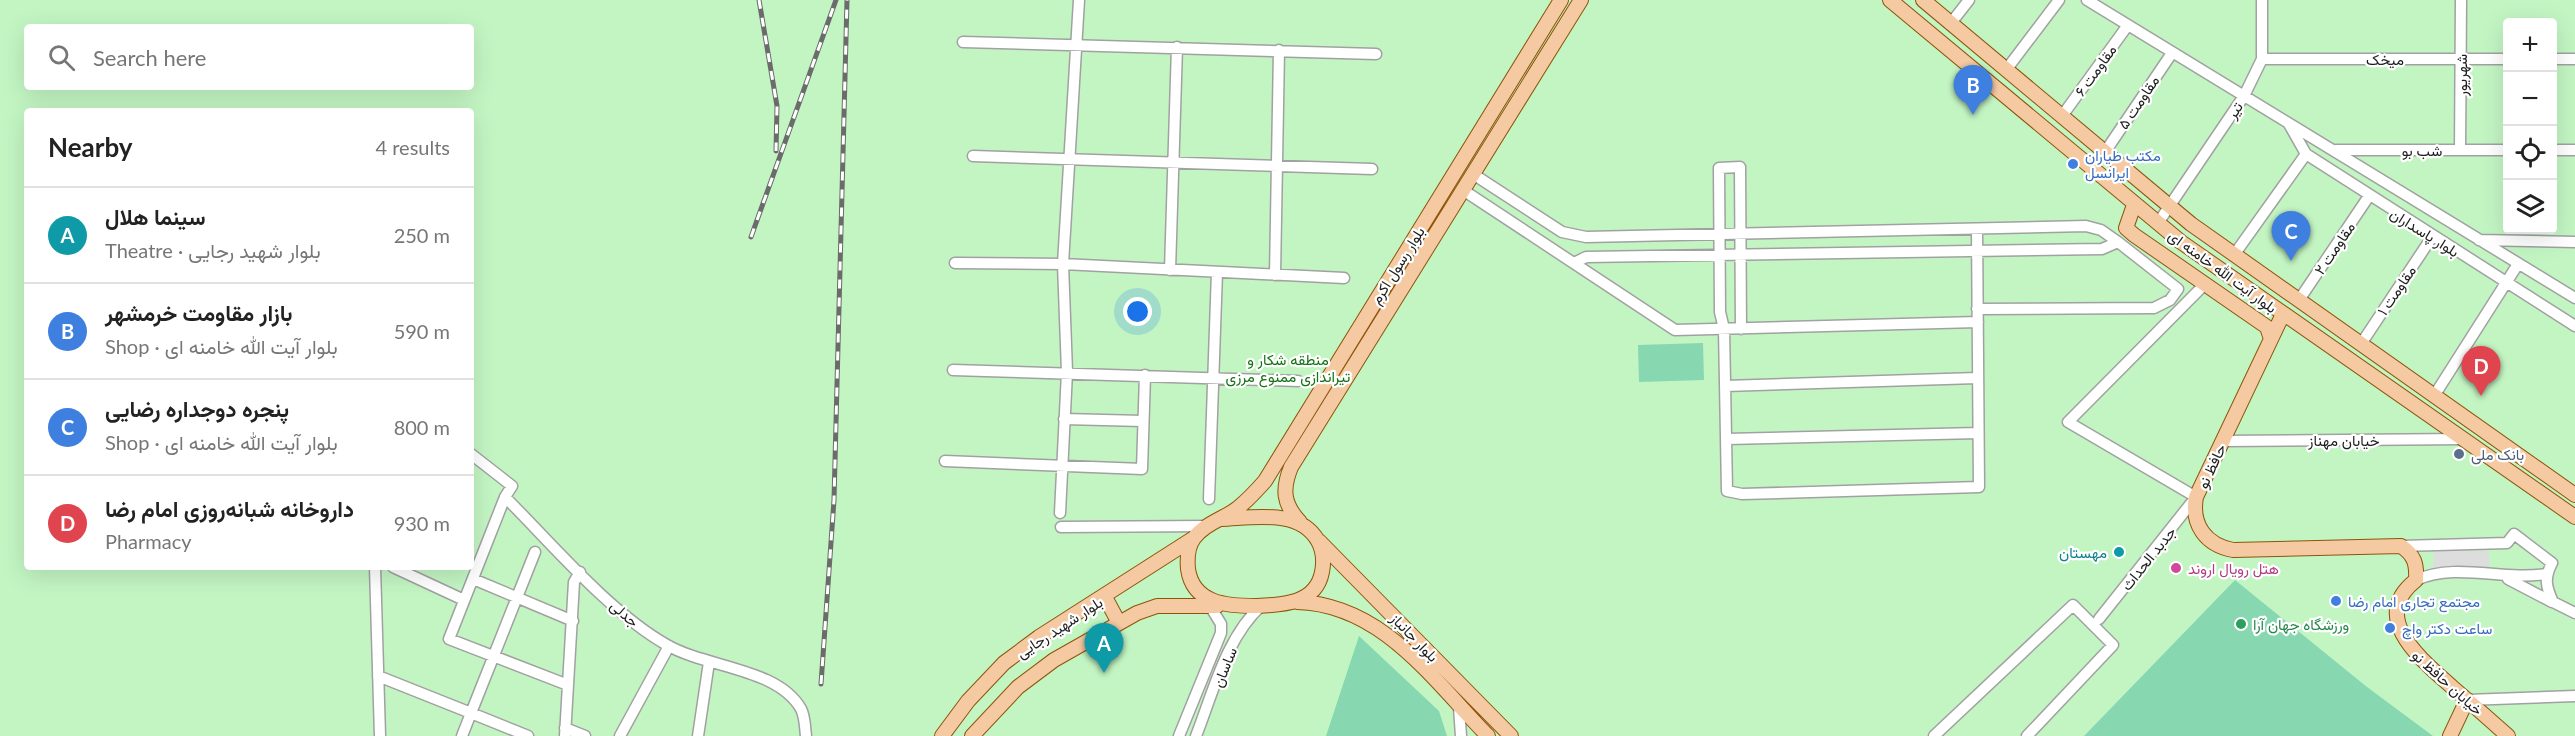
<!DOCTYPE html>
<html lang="en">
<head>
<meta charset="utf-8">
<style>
  body { margin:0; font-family:Lato,Vazirmatn,sans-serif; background:#f6f6f6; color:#222 }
  .controls { position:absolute; right:18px; top:18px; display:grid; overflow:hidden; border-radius:6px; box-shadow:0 6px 24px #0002 }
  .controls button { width:54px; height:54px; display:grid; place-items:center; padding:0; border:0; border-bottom:2px solid #e0e0e0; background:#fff; color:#222; font:30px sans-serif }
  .you { position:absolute; left:1138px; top:312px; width:21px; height:21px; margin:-15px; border:4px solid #fff; border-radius:50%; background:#1a73e8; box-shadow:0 0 0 9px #1a73e833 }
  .badge { display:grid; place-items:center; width:39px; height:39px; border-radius:50%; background:#7c3aed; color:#fff; font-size:20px; font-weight:700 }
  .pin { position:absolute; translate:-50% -50px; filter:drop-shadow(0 2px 3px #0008) }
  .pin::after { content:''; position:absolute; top:32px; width:21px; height:18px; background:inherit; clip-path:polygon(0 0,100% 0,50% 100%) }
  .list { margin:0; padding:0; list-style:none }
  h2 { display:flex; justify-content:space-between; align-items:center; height:78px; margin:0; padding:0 24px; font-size:26px }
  h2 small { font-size:20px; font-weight:400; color:#767676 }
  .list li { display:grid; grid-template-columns:39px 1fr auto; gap:18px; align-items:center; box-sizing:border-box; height:96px; padding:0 24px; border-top:2px solid #e0e0e0 }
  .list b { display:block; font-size:22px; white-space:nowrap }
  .list p { margin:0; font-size:20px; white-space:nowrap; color:#767676 }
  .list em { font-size:20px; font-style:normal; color:#767676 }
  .icon { flex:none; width:33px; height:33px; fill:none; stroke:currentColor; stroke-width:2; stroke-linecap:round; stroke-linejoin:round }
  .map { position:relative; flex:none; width:2575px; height:736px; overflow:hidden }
  .search { position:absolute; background:#fff; box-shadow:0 6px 24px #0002; left:24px; top:24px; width:450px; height:66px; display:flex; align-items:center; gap:15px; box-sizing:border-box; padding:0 21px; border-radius:6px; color:#767676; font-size:22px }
  .panel { position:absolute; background:#fff; box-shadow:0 6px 24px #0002; left:24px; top:108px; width:450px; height:462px; border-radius:6px }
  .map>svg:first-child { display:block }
  .park { fill:#c3f5c3; fill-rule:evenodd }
  .pitch { fill:#87d7b1 }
  .parking { fill:#ddd }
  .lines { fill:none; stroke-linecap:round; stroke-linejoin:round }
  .minor-casing { stroke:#a1a1a1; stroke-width:13 }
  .major-casing { stroke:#8c550a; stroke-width:16 }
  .minor { stroke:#fff; stroke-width:10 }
  .major { stroke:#f5c9a1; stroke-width:14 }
  .rail-casing { stroke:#6b6b6b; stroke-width:5 }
  .rail { stroke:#fff; stroke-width:3; stroke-dasharray:9; stroke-linecap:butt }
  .shop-dot { fill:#3f7fe0; stroke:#fff; stroke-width:2 }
  .service-dot { fill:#5c6f8a; stroke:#fff; stroke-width:2 }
  .culture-dot { fill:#0f9aa8; stroke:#fff; stroke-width:2 }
  .hotel-dot { fill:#d1479c; stroke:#fff; stroke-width:2 }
  .leisure-dot { fill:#2e9e5b; stroke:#fff; stroke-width:2 }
  .labels { text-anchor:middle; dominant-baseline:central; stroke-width:4.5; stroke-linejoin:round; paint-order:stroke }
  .street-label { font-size:15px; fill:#1d1d1d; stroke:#fff }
  .shop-label { font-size:15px; fill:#366cbe; stroke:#fff; text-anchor:start }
  .park-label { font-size:15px; fill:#147313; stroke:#fff }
  .service-label { font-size:15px; fill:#4e5e75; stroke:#fff; text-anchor:start }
  .culture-label { font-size:15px; fill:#0d838f; stroke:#fff; text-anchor:end }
  .hotel-label { font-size:15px; fill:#b23c85; stroke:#fff; text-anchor:start }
  .leisure-label { font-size:15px; fill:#27864d; stroke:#fff; text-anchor:start }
</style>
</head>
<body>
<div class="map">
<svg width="2575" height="736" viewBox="0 0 2575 736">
  <rect width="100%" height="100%" fill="#ede9e3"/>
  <path class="park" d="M0,0H2575V736H0ZM2508,22H2552V230H2508ZM27,27H471V87H27ZM27,111H471V567H27Z"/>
  <path class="pitch" d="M1703,343L1704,380L1639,382L1638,345Z
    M2235,580L2367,687L2433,736H2084Z
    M1359,636L1439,711L1447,736H1326Z"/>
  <path class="parking" d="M2434,551H2489V568H2433Z"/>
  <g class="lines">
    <defs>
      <path id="minor" d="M2087,0L2575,298
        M1951,23L1969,0
        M963,42L1376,54
        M2262,59H2508
        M2552,59H2575
        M2006,70L2059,0
        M2062,116L2128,25
        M2289,124L2306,154L2575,326
        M2336,150H2508
        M2460,150L2461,0
        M2552,150H2575
        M2105,152L2172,53
        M973,156L1372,169
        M1473,174L1562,232L1586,237L2086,226L2101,230L2118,242L2102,249L1586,257L1574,263
        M1463,190L1675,330L1978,322
        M2158,223L2244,96L2262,59V0
        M2479,240L2575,242
        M2234,255L2306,154
        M955,263L1063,264L1344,278
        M1170,270L1177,47
        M1275,275L1279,50
        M2299,300L2369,196
        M1977,309L2154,308L2170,300L2178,289L2118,242
        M1741,329L1740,167L1719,168L1720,312L1724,329L1727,491L1742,494L1979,487L1977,229
        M2361,344L2432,237
        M953,370L1298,381
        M1725,386L1977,378
        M2434,396L2518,264
        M1064,419L1143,421
        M1727,439L1978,433
        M2223,441L2464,439
        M471,454L512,486L505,497C553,545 609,612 667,645C707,668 778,668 801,709C805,716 805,728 806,736
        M945,461L1142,469L1145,375
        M505,497L449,639L568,685
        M1209,499L1217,272
        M1060,513L1067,372L1063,264L1079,0
        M1061,527L1208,526
        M2401,546L2507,543L2514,534L2552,563C2544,578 2546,587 2553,602L2575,613
        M375,567L380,736
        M393,567L464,600
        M473,579L573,621
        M2508,579L2552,602
        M2416,580C2457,562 2503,581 2546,574
        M2099,619L2196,497L2068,422L2205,284
        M378,676L471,713L535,552
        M2467,700L2575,696
        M1459,707L1461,736
        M565,728L585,736
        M462,736L471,713L528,736
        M565,736L574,582L580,572
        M620,736L669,646
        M698,736L709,662
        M1179,736L1221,633V624L1210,606
        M1196,736C1213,693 1226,637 1262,605
        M1934,736L2073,605L2113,645L2027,736"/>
      <path id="major" d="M1890,0L2181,242L2575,517
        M1923,0L2191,224L2575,495
        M2134,205L2126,228L2134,235L2267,327L2271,339
        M2283,314L2196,497C2191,525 2206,545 2233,550L2401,546C2414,555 2417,563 2416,580C2368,618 2422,660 2452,687C2471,703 2490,720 2508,736
        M1221,519C1252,518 1300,508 1318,541C1323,550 1324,562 1322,572C1316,604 1282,605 1256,606C1227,606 1193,604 1188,569C1187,558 1188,546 1194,538C1205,523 1226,518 1239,507C1249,499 1257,490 1265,481L1561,0
        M1300,522C1283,504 1282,489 1291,467L1581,0
        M1319,541L1511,736
        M1105,597L1119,623
        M1297,602C1382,604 1433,680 1488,736
        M942,736L968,701L1004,663L1039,637L1194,538
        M972,736L1018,687L1054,660L1137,613L1157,606H1217
        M2450,736L2467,700"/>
    </defs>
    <use href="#minor" class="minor-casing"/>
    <use href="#major" class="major-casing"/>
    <use href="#minor" class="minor"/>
    <use href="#major" class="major"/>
    <defs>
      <path id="rail" d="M759,0L777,106L776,151
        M751,237L836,0
        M821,684L834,500L847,0"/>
    </defs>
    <use href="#rail" class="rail-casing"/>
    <use href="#rail" class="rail"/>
  </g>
  <g class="shop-dot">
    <circle cx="2073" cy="164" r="6"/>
    <circle cx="2336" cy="601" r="6"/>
    <circle cx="2390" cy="628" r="6"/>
  </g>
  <circle class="service-dot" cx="2459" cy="454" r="6"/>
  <circle class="culture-dot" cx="2119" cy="552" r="6"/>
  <circle class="hotel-dot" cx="2176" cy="568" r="6"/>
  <circle class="leisure-dot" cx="2241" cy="624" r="6"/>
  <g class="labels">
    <g class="street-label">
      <text x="2385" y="59">میخک</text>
      <text transform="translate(2095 70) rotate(-54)">مقاومت ۶</text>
      <text transform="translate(2461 75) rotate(-90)">شهریور</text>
      <text transform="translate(2138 102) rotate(-56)">مقاومت ۵</text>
      <text transform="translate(2234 110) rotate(-57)">تیر</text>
      <text x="2422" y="150">شب بو</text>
      <text transform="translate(2425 232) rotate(32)">بلوار پاسداران</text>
      <text transform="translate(2334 248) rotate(-56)">مقاومت ۲</text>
      <text transform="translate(1397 265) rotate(-58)">بلوار رسول اکرم</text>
      <text transform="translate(2223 271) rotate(36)">بلوار آیت الله خامنه ای</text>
      <text transform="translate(2396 290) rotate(-56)">مقاومت ۱</text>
      <text x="2344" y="440">خیابان مهناز</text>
      <text transform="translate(2211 466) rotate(-65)">حافظ نو</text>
      <text transform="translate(2148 558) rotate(-51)">جدبد الحداث</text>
      <text transform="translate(625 613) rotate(41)">جدلی</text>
      <text transform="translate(1059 627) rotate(-33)">بلوار شهید رجایی</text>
      <text transform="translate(1415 637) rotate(46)">بلوار جانباز</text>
      <text transform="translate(1224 667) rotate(-68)">ساسان</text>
      <text transform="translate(2448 682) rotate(42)">خیابان حافظ نو</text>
    </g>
    <g class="shop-label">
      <text x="2085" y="155">مكتب طياران<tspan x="2085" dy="17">ايرانسل</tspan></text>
      <text x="2348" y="601">مجتمع تجاری امام رضا</text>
      <text x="2402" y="628">ساعت دکتر واچ</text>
    </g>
    <g class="park-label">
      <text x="1288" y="359">منطقه شکار و<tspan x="1288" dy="17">تیراندازی ممنوع مرزی</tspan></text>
    </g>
    <g class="service-label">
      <text x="2471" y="454">بانک ملی</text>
    </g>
    <g class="culture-label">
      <text x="2107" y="552">مهستان</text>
    </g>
    <g class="hotel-label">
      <text x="2188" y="568">هتل رویال اروند</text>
    </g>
    <g class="leisure-label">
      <text x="2253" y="624">ورزشگاه جهان آرا</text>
    </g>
  </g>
</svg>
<div class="controls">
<button>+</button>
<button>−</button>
<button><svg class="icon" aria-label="locate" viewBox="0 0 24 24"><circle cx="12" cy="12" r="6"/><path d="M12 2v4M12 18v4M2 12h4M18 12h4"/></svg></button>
<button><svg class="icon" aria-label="layers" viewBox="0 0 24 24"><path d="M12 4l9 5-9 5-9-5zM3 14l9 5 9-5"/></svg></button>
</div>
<div class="you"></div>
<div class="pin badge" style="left:1104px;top:673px;background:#0f9aa8">A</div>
<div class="pin badge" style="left:1973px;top:115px;background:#3f7fe0">B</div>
<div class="pin badge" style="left:2291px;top:261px;background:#3f7fe0">C</div>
<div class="pin badge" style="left:2481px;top:396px;background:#e0444e">D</div>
<div class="search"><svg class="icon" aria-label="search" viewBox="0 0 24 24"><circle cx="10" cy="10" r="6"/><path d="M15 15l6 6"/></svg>Search here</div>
<section class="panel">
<h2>Nearby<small>4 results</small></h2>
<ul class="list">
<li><span class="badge" style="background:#0f9aa8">A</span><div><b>سینما هلال</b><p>Theatre · بلوار شهید رجایی</p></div><em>250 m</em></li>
<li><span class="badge" style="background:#3f7fe0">B</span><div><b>بازار مقاومت خرمشهر</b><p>Shop · بلوار آیت الله خامنه ای</p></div><em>590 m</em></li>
<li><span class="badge" style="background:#3f7fe0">C</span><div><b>پنجره دوجداره رضایی</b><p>Shop · بلوار آیت الله خامنه ای</p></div><em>800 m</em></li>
<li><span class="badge" style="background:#e0444e">D</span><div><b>داروخانه شبانه‌روزی امام رضا</b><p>Pharmacy</p></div><em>930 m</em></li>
</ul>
</section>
</div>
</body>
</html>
